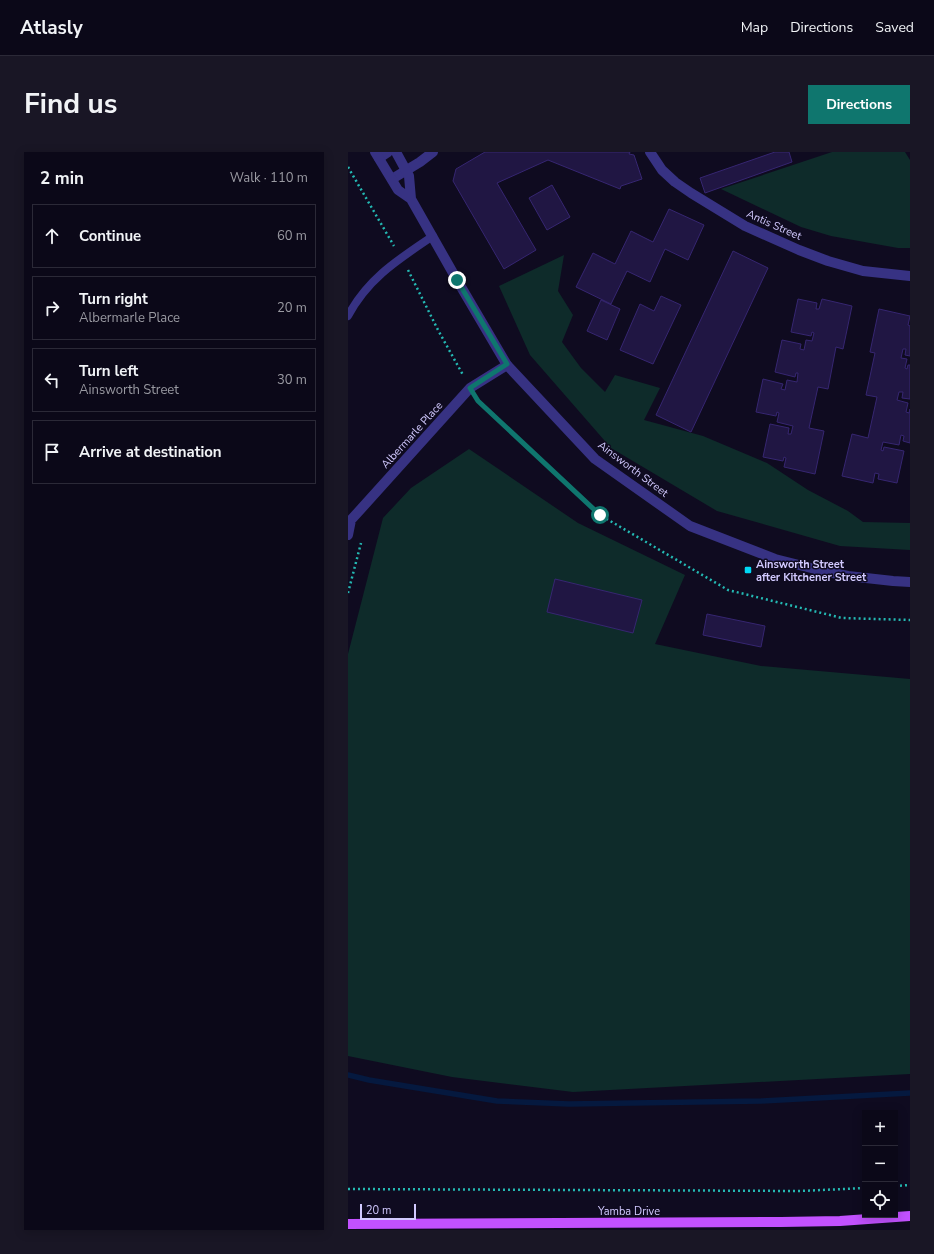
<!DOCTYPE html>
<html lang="en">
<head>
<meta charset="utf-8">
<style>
  body { margin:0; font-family:"Nunito Sans",sans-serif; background:#191625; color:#f1f3f6 }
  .controls { position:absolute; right:12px; bottom:12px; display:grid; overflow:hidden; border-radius:0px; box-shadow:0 2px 10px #0003 }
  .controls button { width:36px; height:36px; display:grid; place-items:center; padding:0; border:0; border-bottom:1px solid #2b2937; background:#0b0818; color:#f1f3f6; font:20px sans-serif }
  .scale { position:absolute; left:12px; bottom:10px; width:56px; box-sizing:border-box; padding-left:4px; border:2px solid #d2caff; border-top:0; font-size:11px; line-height:14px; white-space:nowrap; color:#d2caff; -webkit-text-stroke:3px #0f0b20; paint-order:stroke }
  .stop { position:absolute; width:12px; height:12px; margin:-9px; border:3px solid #0f766e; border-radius:50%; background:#fff }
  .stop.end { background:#0f766e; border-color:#fff; box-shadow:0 1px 4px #0008 }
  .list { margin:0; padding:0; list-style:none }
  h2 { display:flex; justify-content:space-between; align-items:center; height:52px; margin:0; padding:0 16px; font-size:17px }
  h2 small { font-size:13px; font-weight:400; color:#9a9aa2 }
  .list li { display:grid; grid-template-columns:26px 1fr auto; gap:12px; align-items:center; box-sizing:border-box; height:64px; margin:0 8px 8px; padding:0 8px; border:1px solid #2b2937; border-radius:0px }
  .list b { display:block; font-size:15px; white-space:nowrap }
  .list p { margin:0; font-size:13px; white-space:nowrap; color:#9a9aa2 }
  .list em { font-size:13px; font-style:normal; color:#9a9aa2 }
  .icon { flex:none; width:22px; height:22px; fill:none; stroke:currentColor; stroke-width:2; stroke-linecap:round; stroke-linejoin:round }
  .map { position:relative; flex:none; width:562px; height:1078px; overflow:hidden; border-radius:0px }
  header { display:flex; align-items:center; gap:24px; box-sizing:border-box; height:56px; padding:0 20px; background:#0b0818; border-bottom:1px solid #2b2937 }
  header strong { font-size:19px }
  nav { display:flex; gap:22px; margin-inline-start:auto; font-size:14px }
  .intro { display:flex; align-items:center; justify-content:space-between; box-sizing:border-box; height:96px; padding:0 24px }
  h1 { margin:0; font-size:28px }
  .button { padding:10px 18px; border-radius:0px; background:#0f766e; color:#fff; font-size:14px; font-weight:700 }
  main { display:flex; gap:24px; padding:0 24px }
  aside { flex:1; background:#0b0818; border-radius:0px; box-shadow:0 2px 10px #0003 }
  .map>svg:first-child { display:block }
  .green { fill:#0e2b2a }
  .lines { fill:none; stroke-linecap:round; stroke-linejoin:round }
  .stream { stroke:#05193f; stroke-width:5.5 }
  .building { fill:#201643; stroke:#362671 }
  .path { stroke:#24b9b3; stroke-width:2.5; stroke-dasharray:2 3; stroke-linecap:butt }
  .service { stroke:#373283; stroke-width:8 }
  .minor { stroke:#373283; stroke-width:10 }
  .tertiary { stroke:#373283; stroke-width:10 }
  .primary { stroke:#c251ff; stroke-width:10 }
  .route { stroke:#0f766e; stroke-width:5 }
  .poi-dot { fill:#00d8f5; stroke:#0f0b20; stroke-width:1.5 }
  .labels { text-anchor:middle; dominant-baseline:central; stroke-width:3; stroke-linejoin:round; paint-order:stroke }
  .street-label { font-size:11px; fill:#d2caff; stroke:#0f0b20 }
  .poi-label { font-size:11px; font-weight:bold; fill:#d2caff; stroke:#0f0b20; text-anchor:start }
</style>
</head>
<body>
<header>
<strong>Atlasly</strong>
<nav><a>Map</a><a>Directions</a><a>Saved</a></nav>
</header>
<div class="intro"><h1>Find us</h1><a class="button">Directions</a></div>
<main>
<aside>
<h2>2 min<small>Walk · 110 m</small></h2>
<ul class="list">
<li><svg class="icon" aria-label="ahead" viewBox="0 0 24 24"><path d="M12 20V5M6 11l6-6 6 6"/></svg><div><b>Continue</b></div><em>60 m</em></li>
<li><svg class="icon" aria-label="right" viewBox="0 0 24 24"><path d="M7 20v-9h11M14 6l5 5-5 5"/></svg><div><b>Turn right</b><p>Albermarle Place</p></div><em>20 m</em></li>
<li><svg class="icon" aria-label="left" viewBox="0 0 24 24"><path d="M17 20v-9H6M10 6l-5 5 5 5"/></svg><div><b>Turn left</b><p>Ainsworth Street</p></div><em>30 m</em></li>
<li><svg class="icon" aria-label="arrive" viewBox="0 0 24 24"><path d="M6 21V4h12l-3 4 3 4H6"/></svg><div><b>Arrive at destination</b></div></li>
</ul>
</aside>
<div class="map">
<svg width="562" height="1078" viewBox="0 0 562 1078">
  <rect width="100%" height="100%" fill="#0f0b20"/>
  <path class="green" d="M484,0H557L562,8V96H550L483,84L453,75L373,37Z
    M216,103L210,139L225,163L214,190L233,216L257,240L267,223L312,236L296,268L355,284L419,311L460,338L500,359L515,370L562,371V398L492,394L369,359L263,296L182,203L151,134Z
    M121,297L230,371L337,423L307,492L413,514L562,527V922L225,940L104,925L0,904V502L35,366L63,336Z"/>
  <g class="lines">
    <path class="stream" d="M0,923L21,928L149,949L221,952L413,949L562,941"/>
  </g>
  <path class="building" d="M137,0H282L281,2L286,3L294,27L273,34L272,37L200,8L149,31L188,98L156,117L105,29L108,17Z
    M427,0H441L444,10L357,41L352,26Z
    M204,33L222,65L199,78L181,46Z
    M321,57L356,73L340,108L317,97L302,130L279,119L263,152L228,135L245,101L267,112L283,79L305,90Z
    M385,99L420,116L343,280L308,263Z
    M313,144L333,153L305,212L272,198L292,152L306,159Z
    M450,147L469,151L468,157H471L474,147L504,154L495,197L488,195L480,237L470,235L461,276L476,279L467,322L436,315L438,306L436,305L435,309L415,305L422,272L441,276L440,282H443L445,274L429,270L431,261L429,260L428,264L408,260L415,227L435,232L433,237L437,238L439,228L449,230L450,221H448L447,225L427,220L434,188L453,192L452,197L456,198L458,188L464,189L466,181L464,180L463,184L443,180Z
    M253,148L272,157L259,188L239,179Z
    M531,157L562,164L560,173L562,174V204L557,203L558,197H555L553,206L559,207L557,216L559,217L560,213H562V247L554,246L555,240H551L549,248L560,251L558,260L561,261L562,257V291L555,289L556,284L553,283L551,293L535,290L533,298L535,299L536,295L556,299L549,331L530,327L531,322L527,321L525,331L494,324L504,282L520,286L529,245L518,243L527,201L522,200Z
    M207,427L294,448L285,481L199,460Z
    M359,462L417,474L413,495L355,483Z"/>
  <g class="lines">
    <path class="path" d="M0,15L46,94
      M60,118L90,178L115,223
      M130,248L252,363L380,438L494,466L562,468
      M0,441L13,391
      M547,1034L562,1033
      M0,1037L452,1039L517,1036"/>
    <path class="service" d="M0,164C20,126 51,107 85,84"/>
    <path class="minor" d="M302,0L314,18L327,30L343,41L397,74L451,98L480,109L515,119L562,124
      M31,6L40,0
      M44,27L72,10L85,0
      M0,383L3,368L122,236L159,213"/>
    <path class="tertiary" d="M27,0L50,38L63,47
      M48,0L61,24L63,47L109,128L159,213L247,307L342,374L427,407L475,419L500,424L545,429L562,430"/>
    <path class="primary" d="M0,1072L433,1070L492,1069L562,1064"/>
  </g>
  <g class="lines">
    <path class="route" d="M109,128L159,212L122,236L130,249L252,363"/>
  </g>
  <rect class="poi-dot" x="396" y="414" width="8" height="8" rx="2"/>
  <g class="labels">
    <g class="street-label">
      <text transform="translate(426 73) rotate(24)">Antis Street</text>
      <text transform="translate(64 283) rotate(-48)">Albermarle Place</text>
      <text transform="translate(285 317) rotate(37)">Ainsworth Street</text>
      <text x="281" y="1059">Yamba Drive</text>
    </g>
    <g class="poi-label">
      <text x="408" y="412">Ainsworth Street<tspan x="408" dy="13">after Kitchener Street</tspan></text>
    </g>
  </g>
</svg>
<div class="controls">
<button>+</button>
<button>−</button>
<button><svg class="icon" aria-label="locate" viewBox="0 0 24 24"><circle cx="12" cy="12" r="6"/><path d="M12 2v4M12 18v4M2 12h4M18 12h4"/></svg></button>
</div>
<div class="scale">20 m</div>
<div class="stop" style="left:252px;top:363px"></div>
<div class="stop end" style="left:109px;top:128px"></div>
</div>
</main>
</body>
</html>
